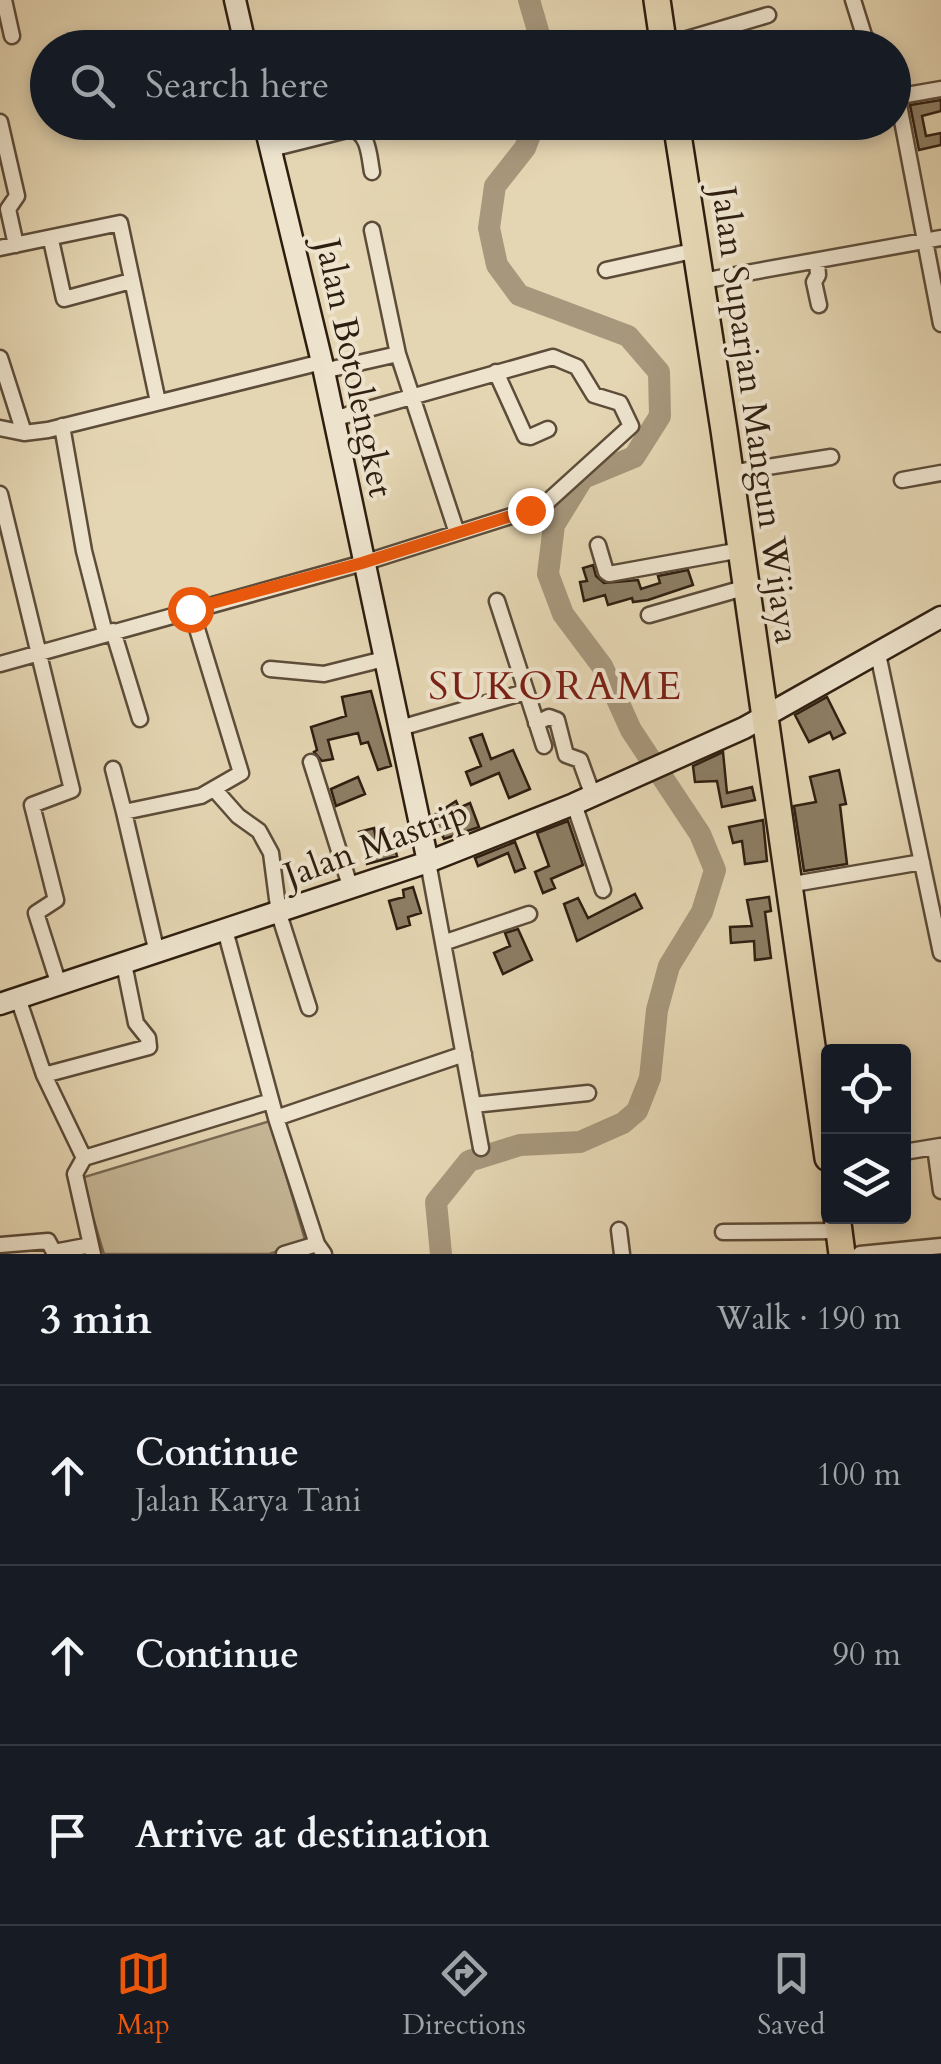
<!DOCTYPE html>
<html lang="en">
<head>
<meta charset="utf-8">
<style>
  body { margin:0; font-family:Cardo,serif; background:#242831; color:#f1f3f6 }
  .controls { position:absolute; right:30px; bottom:30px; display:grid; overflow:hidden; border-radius:10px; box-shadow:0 5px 15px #0003 }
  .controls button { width:90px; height:90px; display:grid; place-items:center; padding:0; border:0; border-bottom:2px solid #363941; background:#171b24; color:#f1f3f6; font:50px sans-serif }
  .stop { position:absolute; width:30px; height:30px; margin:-22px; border:8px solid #ea580c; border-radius:50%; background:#fff }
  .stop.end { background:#ea580c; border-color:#fff; box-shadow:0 2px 10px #0008 }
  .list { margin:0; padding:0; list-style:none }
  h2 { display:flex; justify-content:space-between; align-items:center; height:130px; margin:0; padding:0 40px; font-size:42px }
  h2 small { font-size:32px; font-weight:400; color:#9ea1a6 }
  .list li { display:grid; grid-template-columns:65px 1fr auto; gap:30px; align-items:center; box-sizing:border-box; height:180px; padding:0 40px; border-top:2px solid #363941 }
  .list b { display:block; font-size:38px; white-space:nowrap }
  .list p { margin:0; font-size:32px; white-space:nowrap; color:#9ea1a6 }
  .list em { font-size:32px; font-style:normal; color:#9ea1a6 }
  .icon { flex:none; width:55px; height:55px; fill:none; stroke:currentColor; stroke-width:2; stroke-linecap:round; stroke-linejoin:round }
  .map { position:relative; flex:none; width:941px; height:1254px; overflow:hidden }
  .search { position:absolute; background:#171b24; box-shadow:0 5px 15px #0003; left:30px; right:30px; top:30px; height:110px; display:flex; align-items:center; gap:25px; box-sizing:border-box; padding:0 35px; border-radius:55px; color:#9ea1a6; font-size:38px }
  .sheet { height:670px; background:#171b24 }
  nav { display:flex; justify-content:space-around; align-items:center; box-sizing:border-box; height:140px; border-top:2px solid #363941; background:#171b24; font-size:28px; color:#9ea1a6 }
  nav a { display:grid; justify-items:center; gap:5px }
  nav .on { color:#ea580c }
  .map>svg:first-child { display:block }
  .green { fill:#c6b797; stroke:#7a6a54; stroke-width:2.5 }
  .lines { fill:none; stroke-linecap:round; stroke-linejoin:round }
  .river { stroke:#a7977c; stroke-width:22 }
  .building { fill:#8d7e65; stroke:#2e1e10; stroke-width:2.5 }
  .street-casing { stroke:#5c4c39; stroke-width:19 }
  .secondary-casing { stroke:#2e1e10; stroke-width:25 }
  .highway-casing { stroke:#2e1e10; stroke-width:30 }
  .street { stroke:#eee4ce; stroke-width:14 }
  .secondary { stroke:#eee4ce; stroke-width:20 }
  .highway { stroke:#e5d6b3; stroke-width:25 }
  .route { stroke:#ea580c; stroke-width:12 }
  .labels { text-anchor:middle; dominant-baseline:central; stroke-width:8; stroke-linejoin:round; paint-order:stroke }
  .street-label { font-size:35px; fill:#2e1e10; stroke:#eee4ce }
  .quarter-label { font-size:40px; letter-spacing:2.5px; fill:#7a1f14; stroke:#eee4ce }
</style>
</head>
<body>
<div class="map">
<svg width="941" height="1254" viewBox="0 0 941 1254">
  <rect width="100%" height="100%" fill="#e5d6b3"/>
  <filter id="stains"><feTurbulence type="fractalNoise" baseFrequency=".002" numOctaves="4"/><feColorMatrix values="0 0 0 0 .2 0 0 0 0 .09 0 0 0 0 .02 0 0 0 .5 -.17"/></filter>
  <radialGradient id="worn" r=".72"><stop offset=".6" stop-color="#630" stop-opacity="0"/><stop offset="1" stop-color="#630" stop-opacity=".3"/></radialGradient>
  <path class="green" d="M270,1121L306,1243L269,1254H104L81,1178Z"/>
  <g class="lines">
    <path class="river" d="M529,0L543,48
      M441,1254L436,1202L469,1161L520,1145L580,1142L623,1123L637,1111L650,1078L657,1010L669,966L702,912L715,870L700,834L631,730L602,666L563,614L548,574L554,525L583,478L634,457L660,416L659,372L628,336L519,295L497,265L489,228L495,186L525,148L535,122"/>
  </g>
  <path class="building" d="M941,100V111L922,116L926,136L941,133V145L919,150L910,105Z
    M593,565L596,576L604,583L638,580L641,589L660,583L658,576L688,570L693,585L648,600L633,602L632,598L608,605L605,595L584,601L580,582L587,581L583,568Z
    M371,691L391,766L378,770L368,742L361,744L358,733L328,740L333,759L322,761L314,752L317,750L311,727L346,716L342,697Z
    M827,697L845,733L833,739L830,732L809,742L795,715Z
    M482,734L491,759L513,750L530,789L509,798L499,773L471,785L466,772L481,766L470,738Z
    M723,752L727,793L752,787L755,800L722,807L717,781L695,782L693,766Z
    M839,770L846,804L840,805L847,864L804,871L794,806L816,802L810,777Z
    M358,777L365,794L336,806L331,789Z
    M456,801L459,808L470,803L479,827L444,839L433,816Z
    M763,820L767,861L745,864L742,841L733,843L729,827Z
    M568,821L583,865L551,879L555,888L543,893L535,872L549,866L537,833Z
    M374,828L376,839L391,834L397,856L367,864L359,832Z
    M515,842L525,868L515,872L508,853L478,866L475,858Z
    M413,887L421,913L408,917L410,925L397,929L389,901L404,897L403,890Z
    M635,894L642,908L577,941L564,904L578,898L588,918Z
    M769,897L771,911L765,912L771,958L755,960L754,941L731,943L730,927L752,926L747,900Z
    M518,929L532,960L503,974L494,953L510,946L505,933Z"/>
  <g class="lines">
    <defs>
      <path id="street" d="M4,0L12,36
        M853,0L868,48
        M663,46L768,15
        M894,95L899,105L941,324
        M895,97L941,89
        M0,122L17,196L8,209L16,245
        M271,149L351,129C369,133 369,156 372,172
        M372,230L398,354L457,533
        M51,240L64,299L131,281
        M0,248L120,223L158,402
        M817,261L818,275L814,282L819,305
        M606,270L697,250
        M702,281L941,238
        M0,358L24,433
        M323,371L398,354
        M496,372L525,436L530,437L548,429
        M62,426L84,551L105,633
        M0,428L24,433L48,430L322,362
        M730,473L831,457
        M902,480L941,473
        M0,494L72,790L32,805L56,900L36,913L59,985
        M598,545L606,572L609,574L741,550
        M497,601L544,746
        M649,615L747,587
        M113,631L140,719
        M878,654L941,953
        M0,664L363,563L530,510L545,504L631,426L620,403L594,395L577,367L553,357L333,419
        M270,669L324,674L384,659
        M536,723L549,717L557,720L566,755L580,760L593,796
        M400,728L525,692
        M311,762L351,889
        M113,769L124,812
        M215,790L238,816L259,831L271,853L279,914L309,1008
        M574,804L603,890
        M428,862L481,1148
        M788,885L922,862
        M225,930L276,1118L464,1054
        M443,943L529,914
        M157,953L124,812L201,796L241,773L191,609
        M18,998L44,1075L84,1158L271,1101
        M44,1075L149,1047L148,1038L136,1023L124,964
        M473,1105L588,1093
        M276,1118L317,1244L324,1254
        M935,1147L941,1191
        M904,1152L940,1146
        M84,1158L75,1174L93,1254
        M619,1230L622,1254
        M723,1232L839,1231
        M0,1245L48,1241L54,1252L91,1245
        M284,1254L317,1244
        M860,1254L941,1246"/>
      <path id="secondary" d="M235,0L246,48
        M264,122L322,362L428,862
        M0,1004L428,862L574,804L744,728L941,617"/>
      <path id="highway" d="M657,0L664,48
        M676,122L724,430L828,1158
        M837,1216L842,1254"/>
    </defs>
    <use href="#street" class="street-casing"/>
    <use href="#secondary" class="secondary-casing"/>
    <use href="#highway" class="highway-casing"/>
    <use href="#street" class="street"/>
    <use href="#secondary" class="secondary"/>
    <use href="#highway" class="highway"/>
  </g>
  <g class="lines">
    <path class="route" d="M190,609L362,563L530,510"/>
  </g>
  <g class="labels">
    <g class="street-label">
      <text transform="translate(354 368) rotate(78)">Jalan Botolengket</text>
      <text transform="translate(755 415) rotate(82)">Jalan Suparjan Mangun Wijaya</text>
      <text transform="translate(376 844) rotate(-20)">Jalan Mastrip</text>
    </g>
    <g class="quarter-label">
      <text x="556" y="686">SUKORAME</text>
    </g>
  </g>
  <rect width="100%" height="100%" filter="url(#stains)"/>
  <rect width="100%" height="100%" fill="url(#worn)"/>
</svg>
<div class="controls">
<button><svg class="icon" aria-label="locate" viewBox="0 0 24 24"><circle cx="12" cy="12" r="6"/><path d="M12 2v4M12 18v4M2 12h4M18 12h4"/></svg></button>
<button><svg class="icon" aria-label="layers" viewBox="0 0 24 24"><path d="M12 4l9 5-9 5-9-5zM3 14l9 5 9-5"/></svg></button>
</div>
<div class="stop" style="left:190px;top:609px"></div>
<div class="stop end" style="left:530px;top:510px"></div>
<div class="search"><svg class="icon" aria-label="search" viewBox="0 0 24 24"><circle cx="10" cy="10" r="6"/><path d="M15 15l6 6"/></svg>Search here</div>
</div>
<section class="sheet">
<h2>3 min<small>Walk · 190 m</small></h2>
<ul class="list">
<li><svg class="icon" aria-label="ahead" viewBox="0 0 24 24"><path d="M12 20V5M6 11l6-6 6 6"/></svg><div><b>Continue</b><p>Jalan Karya Tani</p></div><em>100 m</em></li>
<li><svg class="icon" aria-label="ahead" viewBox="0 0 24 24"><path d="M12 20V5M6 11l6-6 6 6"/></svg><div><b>Continue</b></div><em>90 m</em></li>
<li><svg class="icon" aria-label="arrive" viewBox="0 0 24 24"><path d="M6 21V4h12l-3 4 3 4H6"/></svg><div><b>Arrive at destination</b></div></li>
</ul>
</section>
<nav>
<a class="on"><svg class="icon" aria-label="map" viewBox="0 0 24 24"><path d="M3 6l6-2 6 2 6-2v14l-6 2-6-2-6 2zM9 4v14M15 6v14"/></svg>Map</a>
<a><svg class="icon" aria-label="directions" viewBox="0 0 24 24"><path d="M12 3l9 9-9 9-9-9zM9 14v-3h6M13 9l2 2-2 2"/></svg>Directions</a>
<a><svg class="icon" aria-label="saved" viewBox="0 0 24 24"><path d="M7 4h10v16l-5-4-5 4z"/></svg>Saved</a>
</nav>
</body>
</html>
